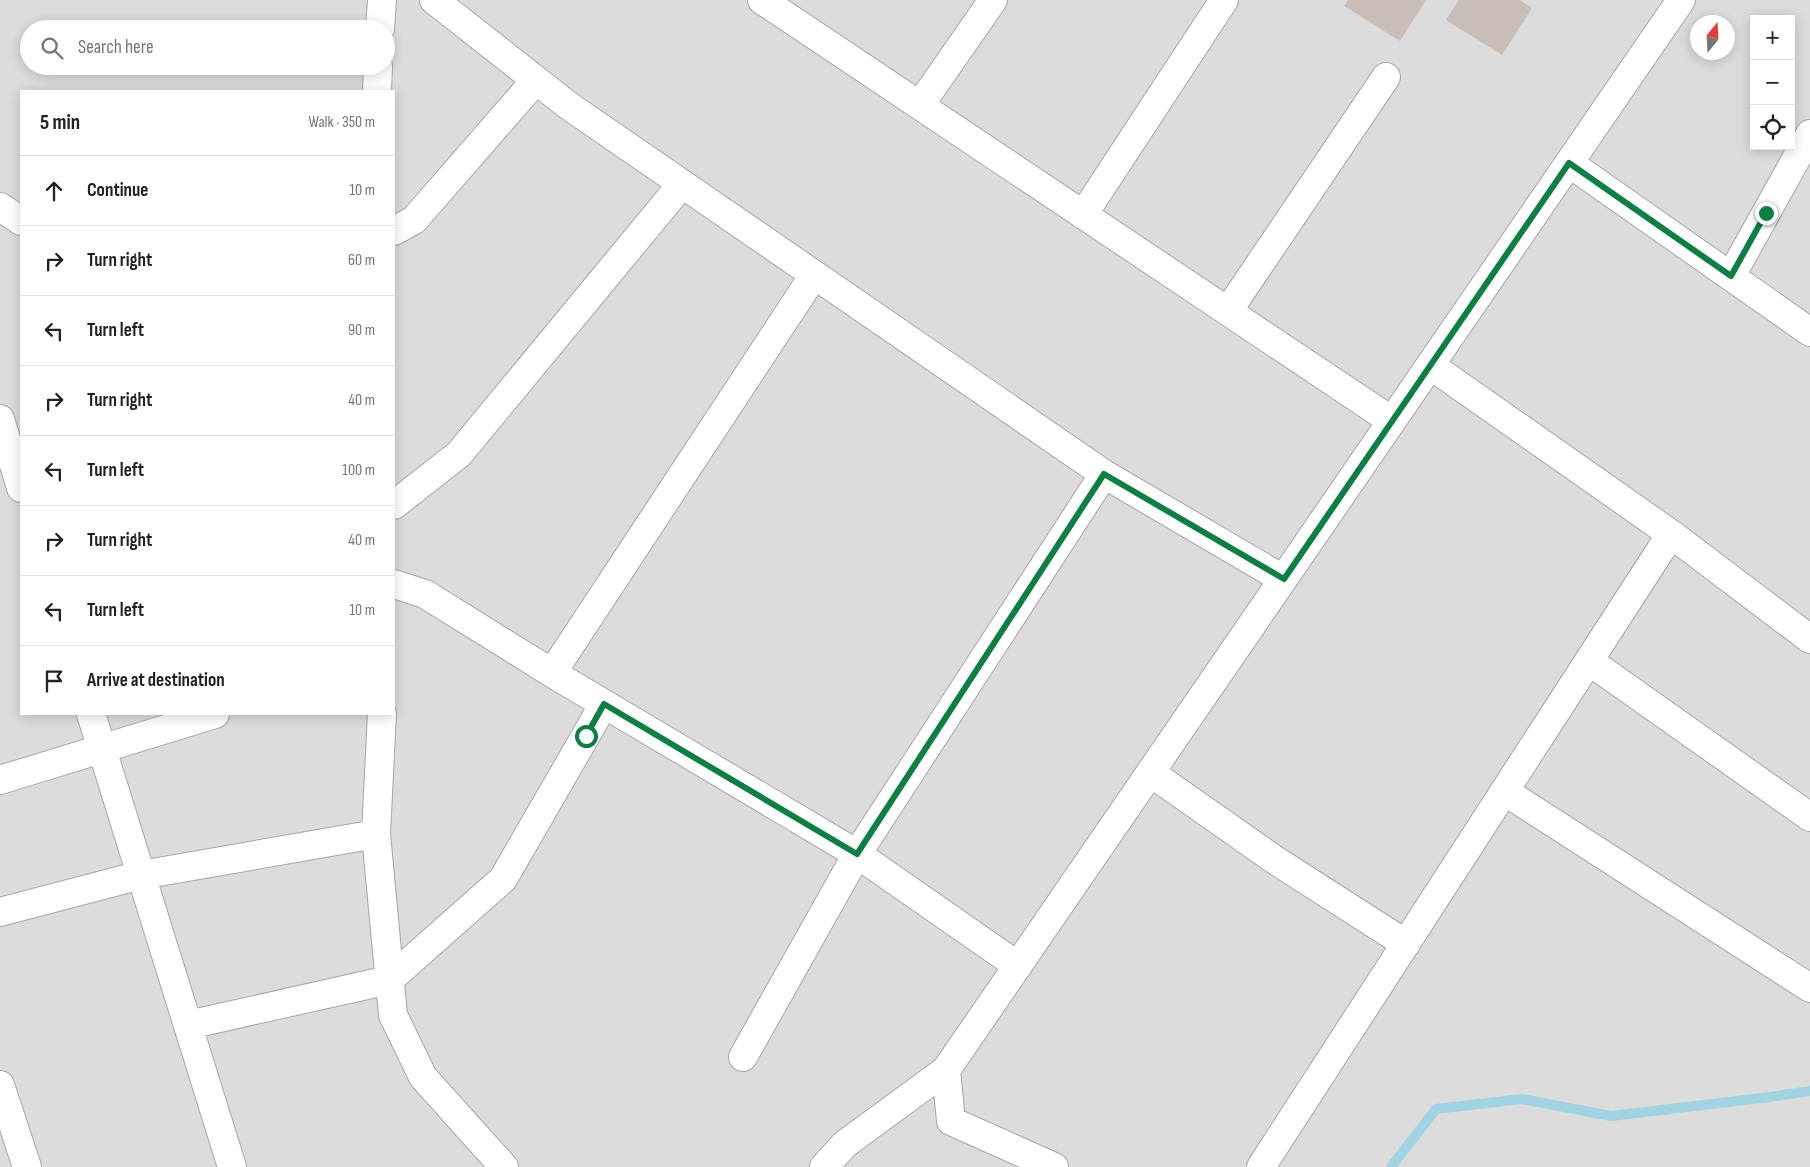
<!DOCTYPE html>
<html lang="en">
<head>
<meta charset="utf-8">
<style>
  body { margin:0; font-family:"Sofia Sans Condensed",sans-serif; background:#f6f6f6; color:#222 }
  .controls { position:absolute; right:15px; top:15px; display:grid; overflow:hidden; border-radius:0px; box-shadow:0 2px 12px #0003 }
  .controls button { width:45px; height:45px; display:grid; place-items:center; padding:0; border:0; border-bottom:1px solid #e0e0e0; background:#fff; color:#222; font:25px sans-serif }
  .compass { position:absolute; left:1690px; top:15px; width:45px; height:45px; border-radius:50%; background:#fff; box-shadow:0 2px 12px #0003; rotate:18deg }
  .stop { position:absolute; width:15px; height:15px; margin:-11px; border:4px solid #0b8043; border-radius:50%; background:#fff }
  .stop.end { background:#0b8043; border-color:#fff; box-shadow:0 1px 5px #0008 }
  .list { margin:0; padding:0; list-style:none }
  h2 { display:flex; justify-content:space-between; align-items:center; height:65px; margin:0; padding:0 20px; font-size:21px }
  h2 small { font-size:16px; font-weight:400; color:#767676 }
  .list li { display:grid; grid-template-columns:32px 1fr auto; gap:15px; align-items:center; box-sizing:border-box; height:70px; padding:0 20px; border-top:1px solid #e0e0e0 }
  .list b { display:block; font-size:19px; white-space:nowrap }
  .list em { font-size:16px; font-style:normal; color:#767676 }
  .icon { flex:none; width:28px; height:28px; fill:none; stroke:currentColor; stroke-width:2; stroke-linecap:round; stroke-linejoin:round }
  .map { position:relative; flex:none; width:1810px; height:1167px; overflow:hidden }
  .search { position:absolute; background:#fff; box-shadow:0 2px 12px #0003; left:20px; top:20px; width:375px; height:55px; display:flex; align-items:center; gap:12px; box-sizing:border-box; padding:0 18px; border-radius:28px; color:#767676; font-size:19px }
  .panel { position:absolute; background:#fff; box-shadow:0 2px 12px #0003; left:20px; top:90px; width:375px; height:625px; border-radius:0px }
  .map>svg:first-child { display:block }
  .residential { fill:#dddcdc; fill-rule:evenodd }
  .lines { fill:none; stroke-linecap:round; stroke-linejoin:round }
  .stream { stroke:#a1d4e2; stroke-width:10 }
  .building { fill:#c9beb7 }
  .minor-casing { stroke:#a6a6a6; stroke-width:30 }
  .minor { stroke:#fff; stroke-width:28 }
  .route { stroke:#0b8043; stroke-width:6 }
</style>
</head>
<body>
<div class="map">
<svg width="1810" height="1167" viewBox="0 0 1810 1167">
  <rect width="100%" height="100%" fill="#f1ece4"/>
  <path class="residential" d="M0,0H1810V1167H0ZM1754,19H1791V146H1754ZM1698,22H1728V52H1698ZM29,29H386V66H29ZM21,91H394V714H21Z"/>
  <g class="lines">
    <path class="stream" d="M1391,1167L1436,1109L1522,1099L1611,1116L1770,1097L1810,1091"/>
  </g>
  <path class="building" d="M1348,0H1426L1400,41L1344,6Z
    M1459,0H1520L1532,8L1502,55L1446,20Z"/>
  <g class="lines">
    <defs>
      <path id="minor" d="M434,0L569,106L1104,474L1283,579
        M762,0L1392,421
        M380,29L382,0
        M377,91L378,66
        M920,105L993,0
        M1569,163L1810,332
        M0,207L21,221
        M1083,215L1224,0
        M394,231L414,220L536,80
        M1731,276L1810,134
        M1228,311L1386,77
        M1430,365L1671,534L1810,639
        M0,419L21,488
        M394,505L459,454L682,184
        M394,584L425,594L552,673L857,854L1018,966
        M1589,661L1810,817
        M552,673L814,275
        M91,714L232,1167
        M382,714L376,834L393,1015L423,1077L504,1167
        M1151,773L1275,860L1406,944
        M0,780L215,714
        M1504,791L1810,988
        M0,912L141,875L376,834
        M188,1025L389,980L503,879L604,704
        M743,1057L857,854L1104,474
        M946,1070L1681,0
        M0,1085L27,1167
        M824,1167L845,1144L946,1070L951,1121L1054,1167
        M1261,1167L1671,534"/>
    </defs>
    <use href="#minor" class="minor-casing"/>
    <use href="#minor" class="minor"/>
  </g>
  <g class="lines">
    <path class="route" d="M586,736L604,704L857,854L1104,474L1284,579L1569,163L1731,276L1766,213"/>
  </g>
</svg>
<div class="controls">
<button>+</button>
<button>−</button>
<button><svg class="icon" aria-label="locate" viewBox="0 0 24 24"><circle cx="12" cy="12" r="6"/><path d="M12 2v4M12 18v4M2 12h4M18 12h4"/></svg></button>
</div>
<svg class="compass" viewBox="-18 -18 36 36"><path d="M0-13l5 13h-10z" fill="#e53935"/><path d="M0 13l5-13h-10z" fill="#767676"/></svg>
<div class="stop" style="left:586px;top:736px"></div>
<div class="stop end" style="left:1766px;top:213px"></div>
<div class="search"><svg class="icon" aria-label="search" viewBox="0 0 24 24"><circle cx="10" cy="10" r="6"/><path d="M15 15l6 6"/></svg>Search here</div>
<section class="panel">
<h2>5 min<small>Walk · 350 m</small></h2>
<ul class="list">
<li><svg class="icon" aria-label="ahead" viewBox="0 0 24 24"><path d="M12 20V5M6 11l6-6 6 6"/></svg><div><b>Continue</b></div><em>10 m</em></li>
<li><svg class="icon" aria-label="right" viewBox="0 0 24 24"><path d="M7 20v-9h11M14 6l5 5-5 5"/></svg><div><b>Turn right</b></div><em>60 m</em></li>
<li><svg class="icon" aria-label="left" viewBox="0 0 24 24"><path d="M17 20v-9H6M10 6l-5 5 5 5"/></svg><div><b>Turn left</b></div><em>90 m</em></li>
<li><svg class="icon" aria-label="right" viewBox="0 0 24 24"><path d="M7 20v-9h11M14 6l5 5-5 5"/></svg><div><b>Turn right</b></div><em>40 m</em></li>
<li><svg class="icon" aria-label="left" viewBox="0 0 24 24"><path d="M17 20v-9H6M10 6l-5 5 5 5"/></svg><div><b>Turn left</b></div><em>100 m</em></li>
<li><svg class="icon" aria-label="right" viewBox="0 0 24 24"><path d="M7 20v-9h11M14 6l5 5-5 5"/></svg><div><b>Turn right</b></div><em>40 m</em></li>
<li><svg class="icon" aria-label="left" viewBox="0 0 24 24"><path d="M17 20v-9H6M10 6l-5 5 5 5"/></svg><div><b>Turn left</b></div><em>10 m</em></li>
<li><svg class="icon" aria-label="arrive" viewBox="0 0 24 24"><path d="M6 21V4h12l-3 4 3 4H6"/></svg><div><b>Arrive at destination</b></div></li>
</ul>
</section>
</div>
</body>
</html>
